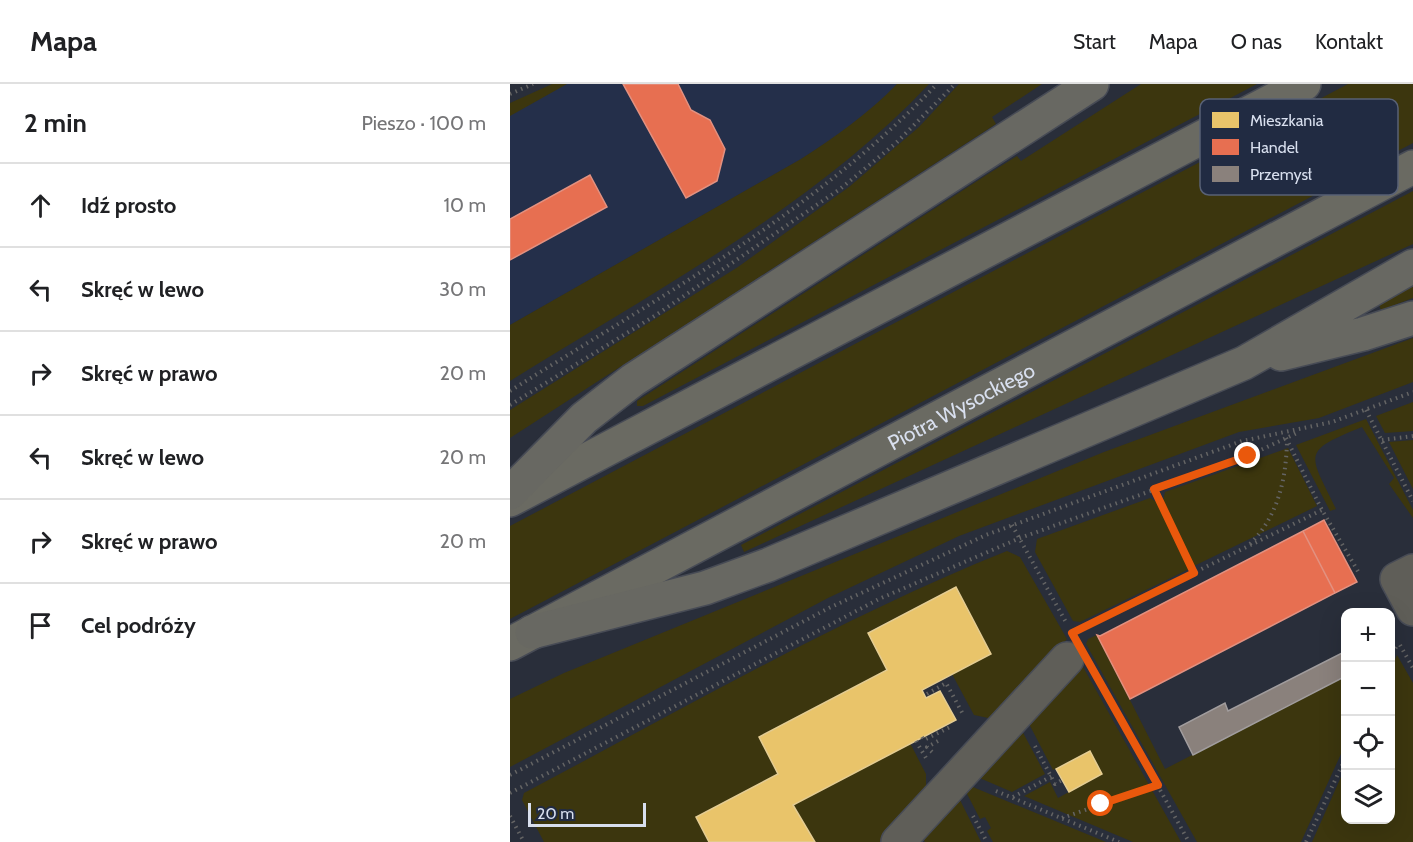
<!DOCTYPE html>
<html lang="pl">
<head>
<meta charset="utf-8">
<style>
  body { margin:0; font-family:Cabin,sans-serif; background:#f2f2f2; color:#202124 }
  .controls { position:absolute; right:18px; bottom:18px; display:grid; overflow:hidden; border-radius:12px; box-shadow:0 6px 24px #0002 }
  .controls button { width:54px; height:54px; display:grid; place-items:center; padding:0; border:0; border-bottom:2px solid #e0e0e0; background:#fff; color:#202124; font:30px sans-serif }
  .scale { position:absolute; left:18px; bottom:15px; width:118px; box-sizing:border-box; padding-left:6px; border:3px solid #d8dfee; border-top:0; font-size:16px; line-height:21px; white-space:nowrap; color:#d8dfee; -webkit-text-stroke:4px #212b42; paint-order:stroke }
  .stop { position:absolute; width:18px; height:18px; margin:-14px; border:4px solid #ea580c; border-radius:50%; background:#fff }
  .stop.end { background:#ea580c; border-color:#fff; box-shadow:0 2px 6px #0008 }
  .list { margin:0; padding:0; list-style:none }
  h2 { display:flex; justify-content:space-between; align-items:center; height:78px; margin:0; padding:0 24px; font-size:26px }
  h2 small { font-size:20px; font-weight:400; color:#757577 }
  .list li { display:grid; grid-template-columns:39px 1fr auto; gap:18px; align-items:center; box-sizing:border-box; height:84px; padding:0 24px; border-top:2px solid #e0e0e0 }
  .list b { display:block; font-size:22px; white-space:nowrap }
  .list em { font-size:20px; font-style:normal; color:#757577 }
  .icon { flex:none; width:33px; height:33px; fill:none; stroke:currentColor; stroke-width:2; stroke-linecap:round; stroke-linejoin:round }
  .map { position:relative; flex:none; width:903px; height:758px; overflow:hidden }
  header { display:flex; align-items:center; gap:36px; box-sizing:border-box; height:84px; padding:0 30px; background:#fff; border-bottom:2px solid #e0e0e0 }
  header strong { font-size:28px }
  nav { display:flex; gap:33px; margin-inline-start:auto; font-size:21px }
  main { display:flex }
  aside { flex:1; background:#fff }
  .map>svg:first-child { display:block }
  .built { fill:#242f4a }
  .green { fill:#3c360e }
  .homes { fill:#e9c46a; stroke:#e4cc92; stroke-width:1.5 }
  .shops { fill:#e76f51; stroke:#e29180; stroke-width:1.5 }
  .industry { fill:#8a817c; stroke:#a19d9e; stroke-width:1.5 }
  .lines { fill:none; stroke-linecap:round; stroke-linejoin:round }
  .minor-casing { stroke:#474b55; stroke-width:36 }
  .secondary-casing { stroke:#474b55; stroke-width:36 }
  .primary-casing { stroke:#474b55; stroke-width:36 }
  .path { stroke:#646464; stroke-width:4; stroke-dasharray:1.5 4.5; stroke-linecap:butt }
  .minor { stroke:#5f5e58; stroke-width:33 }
  .secondary { stroke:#6a6a62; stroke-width:33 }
  .primary { stroke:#686862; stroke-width:33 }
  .route { stroke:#ea580c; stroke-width:8 }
  .labels { text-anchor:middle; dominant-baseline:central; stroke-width:6; stroke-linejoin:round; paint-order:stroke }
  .street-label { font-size:21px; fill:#d8dfee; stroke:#212b42 }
  .key { fill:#212b42; stroke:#586176; stroke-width:1.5 }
  .key-label { font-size:16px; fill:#d8dfee }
</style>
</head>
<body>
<header>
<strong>Mapa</strong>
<nav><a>Start</a><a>Mapa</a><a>O nas</a><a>Kontakt</a></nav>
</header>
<main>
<aside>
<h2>2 min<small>Pieszo · 100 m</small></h2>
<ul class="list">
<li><svg class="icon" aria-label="ahead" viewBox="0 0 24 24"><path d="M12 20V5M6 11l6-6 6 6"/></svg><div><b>Idź prosto</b></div><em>10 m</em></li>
<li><svg class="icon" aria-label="left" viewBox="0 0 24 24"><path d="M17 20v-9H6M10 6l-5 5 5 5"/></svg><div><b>Skręć w lewo</b></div><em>30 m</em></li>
<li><svg class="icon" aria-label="right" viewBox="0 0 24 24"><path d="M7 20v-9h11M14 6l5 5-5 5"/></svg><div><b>Skręć w prawo</b></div><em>20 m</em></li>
<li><svg class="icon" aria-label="left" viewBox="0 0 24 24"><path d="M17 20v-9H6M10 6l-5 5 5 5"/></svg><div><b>Skręć w lewo</b></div><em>20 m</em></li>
<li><svg class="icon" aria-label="right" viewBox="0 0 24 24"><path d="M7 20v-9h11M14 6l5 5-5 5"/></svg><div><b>Skręć w prawo</b></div><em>20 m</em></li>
<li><svg class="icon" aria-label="arrive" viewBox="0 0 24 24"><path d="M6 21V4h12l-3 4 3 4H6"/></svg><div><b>Cel podróży</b></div></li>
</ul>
</aside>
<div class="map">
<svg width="903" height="758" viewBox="0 0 903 758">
  <rect width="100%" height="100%" fill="#292e3a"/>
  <path class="built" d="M42,0H387L371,17L327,52L291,75L0,241V19Z"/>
  <path class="green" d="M42,0H57L0,32V19Z
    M387,0H419C305,122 141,209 0,297V241L291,75C325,53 358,30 387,0Z
    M449,0H532L482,33L486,40L0,354V326L228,183L339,103L409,43Z
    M631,0H747L133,322H127V317L478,90L507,72L511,77Z
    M838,0H903V59L0,535V442Z
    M903,107V160L234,468L231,461Z
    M903,201V214L871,226L868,218Z
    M903,254V298L809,334L729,348L449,452L318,514L0,683V615L54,589L594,368Z
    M903,318V347L875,349L866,332Z
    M856,335L903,426V434L879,400L884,394L852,343C790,368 799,369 826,425L820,427L786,361Z
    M903,356V405L879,358Z
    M778,364L807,422L684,482L653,417L655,408Z
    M640,414L648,419L679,485L570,538L563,537L525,468L527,455Z
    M497,467L510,473L557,555L483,635L464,631L442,590L481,570L446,503L358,548L377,586L249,653L268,690L186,733L199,758H34L12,716L14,709C173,625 330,534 497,467Z
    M587,551L655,685L835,592V661L791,758H687L576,560L578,555Z
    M887,571L903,599V758H802L835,684L836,736H880V586Z
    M572,581L671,758H623L514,712L540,698L548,714L592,690L580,667L543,686L517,636Z
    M510,643L535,690L502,708L465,692Z
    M400,659L416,690V709L370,758H305L283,721Z
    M458,701L596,758H483L477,747L481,744L475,733L470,735L454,704Z
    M448,712L471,758H415L411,751Z"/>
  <path class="homes" d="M446,503L481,570L412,606L416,614L430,607L446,636L283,721L305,758H199L186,733L268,690L249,653L377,586L358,549Z
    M580,667L592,690L559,708L546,685Z"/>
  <path class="shops" d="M113,0H168L181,26L200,36L215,65L207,97L176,114Z
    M80,91L97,123L0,176V135Z
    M814,436L847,498L825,509L793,447Z
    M793,447L825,509L620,615L587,551L590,552Z"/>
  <path class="industry" d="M836,567V592L683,671L669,643L715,619L718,627Z"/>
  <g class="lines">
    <defs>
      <path id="minor" d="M903,487L887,495L903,525
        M388,758L557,575"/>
      <g id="secondary">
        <path d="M0,416L794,0"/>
        <path id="s1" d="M0,560L903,83"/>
      </g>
      <path id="primary" d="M771,270L853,250L903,234
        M0,409L74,334L123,296L582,0
        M22,548L195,504L258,481L734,279L903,182"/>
    </defs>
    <use href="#minor" class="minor-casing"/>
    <use href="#secondary" class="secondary-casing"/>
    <use href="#primary" class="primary-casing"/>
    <path class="path" d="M0,10L23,0
      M0,307C149,213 305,128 427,0
      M0,321L146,231L330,105L386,59L445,0
      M856,326L903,417
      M776,354L812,426L849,489
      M872,356L903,352
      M644,406L684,489
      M502,441L557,540
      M740,460C768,432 776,396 777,357
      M573,543L812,426
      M890,561L903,584
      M880,575L888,559
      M589,596L679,758
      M417,610L436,599L454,632
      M412,653L414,656L442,642
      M406,657L416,674
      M525,662L545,700L552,696
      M422,668L417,663L430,656
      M0,691L319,524L476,451L732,357L822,338L903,308
      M486,707L609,758
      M0,709L369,515L510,454L738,372L789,348
      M503,713L542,692
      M0,732L14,758
      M463,732L477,758
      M552,734L647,701
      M796,758L836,673"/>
    <use href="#minor" class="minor"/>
    <use href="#secondary" class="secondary"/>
    <use href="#primary" class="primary"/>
  </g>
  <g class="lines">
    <path class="route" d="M591,720L648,701L562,549L684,489L644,405L738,372"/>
  </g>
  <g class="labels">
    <g class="street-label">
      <text stroke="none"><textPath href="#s1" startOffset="510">Piotra Wysockiego</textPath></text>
    </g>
  </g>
  <rect x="690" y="15" width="198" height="96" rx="9" class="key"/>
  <rect x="702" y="28" width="27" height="16" fill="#e9c46a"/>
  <rect x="702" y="55" width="27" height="16" fill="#e76f51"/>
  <rect x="702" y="82" width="27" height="16" fill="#8a817c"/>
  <g class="key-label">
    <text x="740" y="42">Mieszkania</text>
    <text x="740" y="69">Handel</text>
    <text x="740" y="96">Przemysł</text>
  </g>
</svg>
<div class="controls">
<button>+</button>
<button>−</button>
<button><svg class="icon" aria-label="locate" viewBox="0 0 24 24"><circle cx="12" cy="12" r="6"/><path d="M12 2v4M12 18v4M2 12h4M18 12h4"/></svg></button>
<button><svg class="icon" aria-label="layers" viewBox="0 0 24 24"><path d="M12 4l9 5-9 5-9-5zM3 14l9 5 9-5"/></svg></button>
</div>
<div class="scale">20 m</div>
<div class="stop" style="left:591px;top:720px"></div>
<div class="stop end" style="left:738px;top:372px"></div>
</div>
</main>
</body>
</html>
